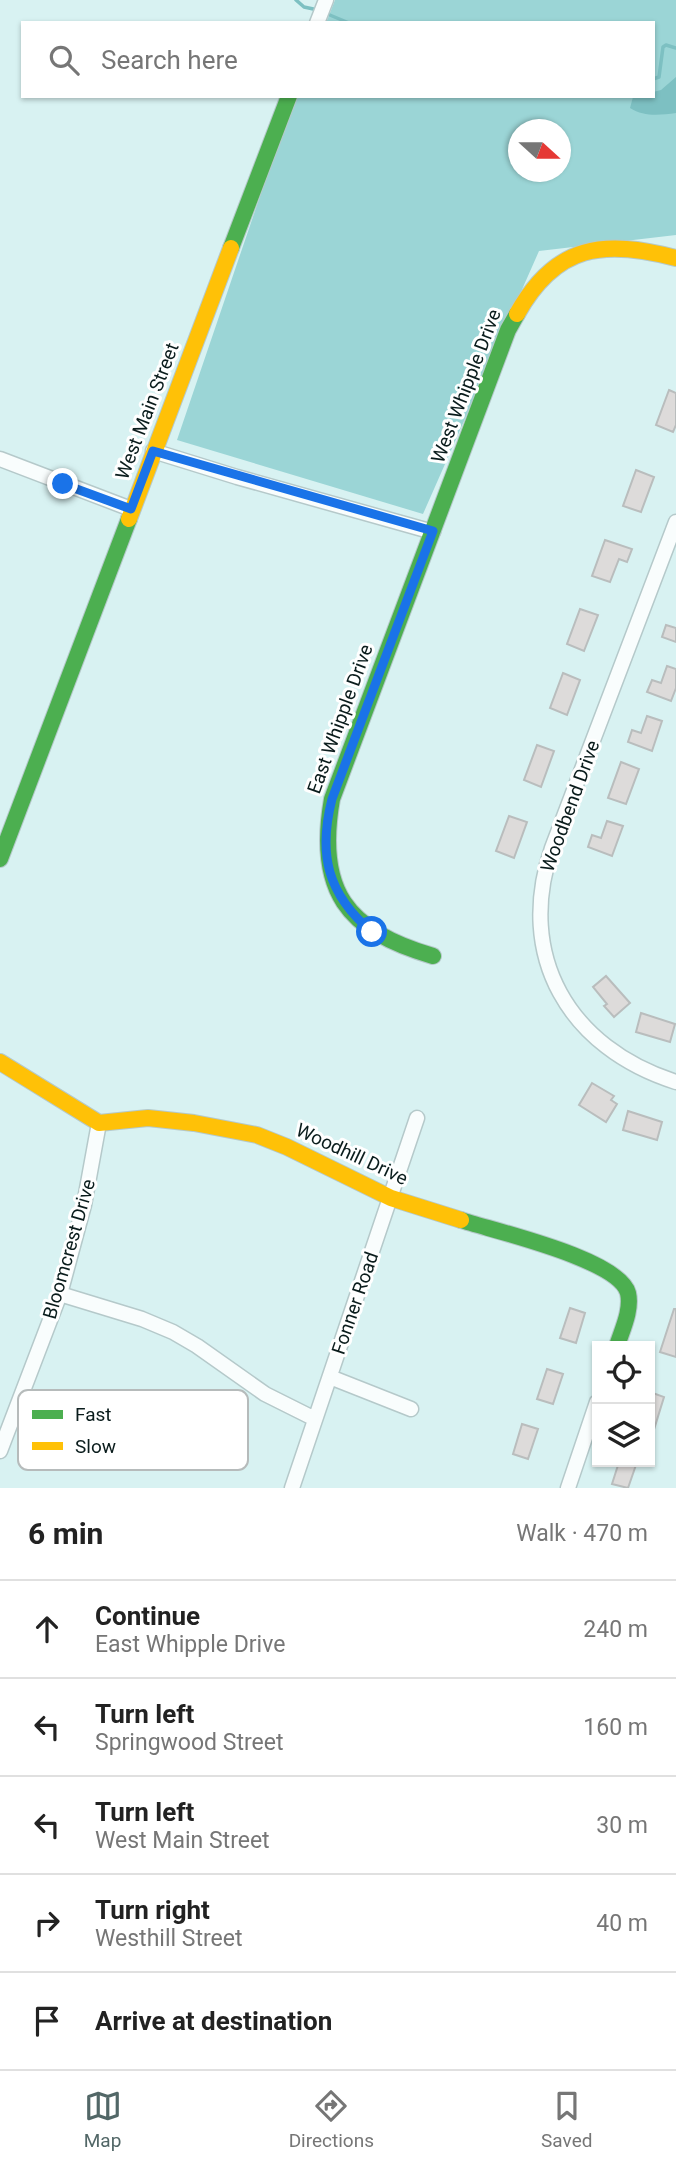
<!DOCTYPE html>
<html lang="en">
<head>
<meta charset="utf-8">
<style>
  body { margin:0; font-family:Roboto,sans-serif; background:#f2f2f2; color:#222 }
  .controls { position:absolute; right:21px; bottom:21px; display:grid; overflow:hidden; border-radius:0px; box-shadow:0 2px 5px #0004 }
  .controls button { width:63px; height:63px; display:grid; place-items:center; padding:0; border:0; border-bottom:2px solid #e0e0e0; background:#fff; color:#222; font:35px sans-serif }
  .compass { position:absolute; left:508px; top:119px; width:63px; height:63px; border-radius:50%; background:#fff; box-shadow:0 2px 5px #0004; rotate:111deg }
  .stop { position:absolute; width:21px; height:21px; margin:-16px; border:5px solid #1a73e8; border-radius:50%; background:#fff }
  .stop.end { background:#1a73e8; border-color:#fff; box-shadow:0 2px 7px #0008 }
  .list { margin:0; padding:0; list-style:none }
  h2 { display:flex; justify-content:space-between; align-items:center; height:91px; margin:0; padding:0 28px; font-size:30px }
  h2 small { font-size:23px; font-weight:400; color:#767676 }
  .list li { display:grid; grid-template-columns:46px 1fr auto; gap:21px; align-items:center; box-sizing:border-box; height:98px; padding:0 28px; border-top:2px solid #e0e0e0 }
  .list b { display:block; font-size:26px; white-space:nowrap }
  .list p { margin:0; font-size:23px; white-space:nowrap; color:#767676 }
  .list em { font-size:23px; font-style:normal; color:#767676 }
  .icon { flex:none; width:38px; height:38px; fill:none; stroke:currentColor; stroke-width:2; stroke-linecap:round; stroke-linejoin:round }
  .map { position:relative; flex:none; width:676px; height:1488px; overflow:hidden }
  .search { position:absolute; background:#fff; box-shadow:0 2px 5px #0004; left:21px; right:21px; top:21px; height:77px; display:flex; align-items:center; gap:18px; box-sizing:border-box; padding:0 24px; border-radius:0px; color:#767676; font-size:26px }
  .sheet { height:581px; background:#fff }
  nav { display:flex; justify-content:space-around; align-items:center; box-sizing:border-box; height:98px; border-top:2px solid #e0e0e0; background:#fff; font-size:19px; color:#767676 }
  nav a { display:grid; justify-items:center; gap:4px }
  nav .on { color:#526767 }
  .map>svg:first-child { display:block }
  .forest { fill:#9bd5d6; fill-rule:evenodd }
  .water { fill:#7dc0c2 }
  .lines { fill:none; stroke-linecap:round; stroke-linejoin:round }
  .stream { stroke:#7dc0c2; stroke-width:3.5 }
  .building { fill:#dddbda; stroke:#b9bdbd; stroke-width:2 }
  .street-casing { stroke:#b5c9ca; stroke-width:17 }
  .fast-casing { stroke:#b5c9ca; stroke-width:18 }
  .slow-casing { stroke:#b5c9ca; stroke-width:18 }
  .street { stroke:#f9fdfd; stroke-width:14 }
  .fast { stroke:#4caf50; stroke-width:16 }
  .slow { stroke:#ffc107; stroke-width:16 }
  .route { stroke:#1a73e8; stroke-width:9 }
  .labels { text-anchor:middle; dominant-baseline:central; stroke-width:6; stroke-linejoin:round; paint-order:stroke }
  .street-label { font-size:19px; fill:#0a1c1c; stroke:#fff }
  .key { fill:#fff; stroke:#b6bbbb; stroke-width:2 }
  .key-label { font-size:19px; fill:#0a1c1c }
</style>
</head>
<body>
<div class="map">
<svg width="676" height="1488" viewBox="0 0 676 1488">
  <rect width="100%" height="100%" fill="#d8f2f2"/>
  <path class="forest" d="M335,0H676V235L539,251L423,514L177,440L273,158L297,96H653V23H326ZM518,130H560V172H518Z"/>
  <path class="water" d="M676,77V113C660,115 644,117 630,108L633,97L653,96V92L661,90Z"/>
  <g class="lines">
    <path class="stream" d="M296,0L304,7L318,10
      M325,13L349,23
      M653,79L659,77L663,47L666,45L676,48"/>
  </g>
  <path class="building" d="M669,390L676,393V425L673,432L656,425Z
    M636,470L654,477L641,512L623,506Z
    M605,540L632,549L627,562L619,559L610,582L592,576Z
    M580,609L598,615L584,651L567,644Z
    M666,625L676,628V642L662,637Z
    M667,666L676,669V688L671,701L647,692L652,680L661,683Z
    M563,673L580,680L567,715L550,708Z
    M647,716L662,721L652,751L628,742L632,730L641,733Z
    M537,745L554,751L541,787L524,780Z
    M621,762L639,769L626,804L608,798Z
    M509,816L527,822L514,858L496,851Z
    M607,821L623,826L612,856L588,847L592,835L601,838Z
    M606,976L630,1003L614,1017L604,1006L607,1004L593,987Z
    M641,1013L675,1024L670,1042L636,1032Z
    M592,1083L614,1096L611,1100L617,1104L606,1122L579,1105Z
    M628,1111L662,1122L657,1140L623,1130Z
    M570,1308L585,1313L576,1343L560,1338Z
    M674,1309H676V1357L660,1352Z
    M547,1369L563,1374L553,1404L537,1399Z
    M650,1392L664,1397L652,1436L650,1435Z
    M522,1424L538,1429L528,1459L513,1454Z
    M619,1462H637L628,1488L612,1484Z"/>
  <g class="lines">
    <defs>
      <path id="street" d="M317,23L326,0
        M153,451L237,477L433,532
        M0,459L131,509
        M676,522L552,848C515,956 569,1048 676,1082
        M60,1294L142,1319L173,1332L197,1346L265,1394L315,1419
        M330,1377L411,1409
        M0,1451L60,1294L84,1205L99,1123
        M292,1488L417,1118
        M568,1488L597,1402"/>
      <path id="fast" d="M231,248L289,96
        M0,859L129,519
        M433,956C346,931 316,890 332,799L508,330L517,314
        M461,1220C494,1231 619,1259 628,1293C632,1310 622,1330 617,1346"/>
      <path id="slow" d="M517,314C556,244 604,239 676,258
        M129,519L231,248
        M0,1062L99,1123L148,1118L194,1123L257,1135L287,1147L391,1198L461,1220"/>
    </defs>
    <use href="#street" class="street-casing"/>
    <use href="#fast" class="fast-casing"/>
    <use href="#slow" class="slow-casing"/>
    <use href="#street" class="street"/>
    <use href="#fast" class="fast"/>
    <use href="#slow" class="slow"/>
  </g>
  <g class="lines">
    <path class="route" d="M63,484L131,509L153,451L433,531L332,799C318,854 327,894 372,932"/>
  </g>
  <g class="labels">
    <g class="street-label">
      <text transform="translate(466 386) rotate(-69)">West Whipple Drive</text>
      <text transform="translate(147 411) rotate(-69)">West Main Street</text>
      <text transform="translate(340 719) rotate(-70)">East Whipple Drive</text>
      <text transform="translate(570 806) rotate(-70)">Woodbend Drive</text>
      <text transform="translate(352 1154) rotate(25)">Woodhill Drive</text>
      <text transform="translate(69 1249) rotate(-74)">Bloomcrest Drive</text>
      <text transform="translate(355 1303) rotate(-71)">Fonner Road</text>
    </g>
  </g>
  <rect x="18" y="1390" width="230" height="80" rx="10" class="key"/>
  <rect x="32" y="1410" width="31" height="9" fill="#4caf50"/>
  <rect x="32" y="1442" width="31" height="8" fill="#ffc107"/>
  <g class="key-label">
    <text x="75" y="1421">Fast</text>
    <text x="75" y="1453">Slow</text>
  </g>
</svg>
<div class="controls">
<button><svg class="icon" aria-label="locate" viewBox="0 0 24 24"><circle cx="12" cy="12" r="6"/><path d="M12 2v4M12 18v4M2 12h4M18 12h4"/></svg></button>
<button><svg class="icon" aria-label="layers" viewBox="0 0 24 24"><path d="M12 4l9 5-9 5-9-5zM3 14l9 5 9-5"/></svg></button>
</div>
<svg class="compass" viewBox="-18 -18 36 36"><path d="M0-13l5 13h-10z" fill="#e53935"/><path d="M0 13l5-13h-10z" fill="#767676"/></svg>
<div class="stop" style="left:372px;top:932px"></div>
<div class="stop end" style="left:63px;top:484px"></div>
<div class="search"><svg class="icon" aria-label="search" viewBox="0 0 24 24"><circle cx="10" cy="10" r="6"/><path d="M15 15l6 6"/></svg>Search here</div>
</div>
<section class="sheet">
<h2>6 min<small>Walk · 470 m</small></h2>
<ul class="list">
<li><svg class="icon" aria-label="ahead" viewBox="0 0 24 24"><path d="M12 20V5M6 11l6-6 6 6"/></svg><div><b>Continue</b><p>East Whipple Drive</p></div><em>240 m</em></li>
<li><svg class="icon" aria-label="left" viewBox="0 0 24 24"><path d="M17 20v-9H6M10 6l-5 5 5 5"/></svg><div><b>Turn left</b><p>Springwood Street</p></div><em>160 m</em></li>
<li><svg class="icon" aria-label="left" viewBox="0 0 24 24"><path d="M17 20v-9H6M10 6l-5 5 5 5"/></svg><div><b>Turn left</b><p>West Main Street</p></div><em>30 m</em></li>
<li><svg class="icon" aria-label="right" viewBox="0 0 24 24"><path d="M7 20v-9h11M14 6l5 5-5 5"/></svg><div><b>Turn right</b><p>Westhill Street</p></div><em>40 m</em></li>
<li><svg class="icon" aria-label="arrive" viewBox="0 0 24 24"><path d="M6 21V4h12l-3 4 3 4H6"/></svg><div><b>Arrive at destination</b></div></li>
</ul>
</section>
<nav>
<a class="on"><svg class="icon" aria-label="map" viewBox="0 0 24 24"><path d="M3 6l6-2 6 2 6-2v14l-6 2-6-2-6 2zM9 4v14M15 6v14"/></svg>Map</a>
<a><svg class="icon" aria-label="directions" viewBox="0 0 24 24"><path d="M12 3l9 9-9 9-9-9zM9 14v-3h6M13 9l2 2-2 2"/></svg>Directions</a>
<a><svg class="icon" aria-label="saved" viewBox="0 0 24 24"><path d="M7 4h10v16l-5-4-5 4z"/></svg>Saved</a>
</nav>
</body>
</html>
